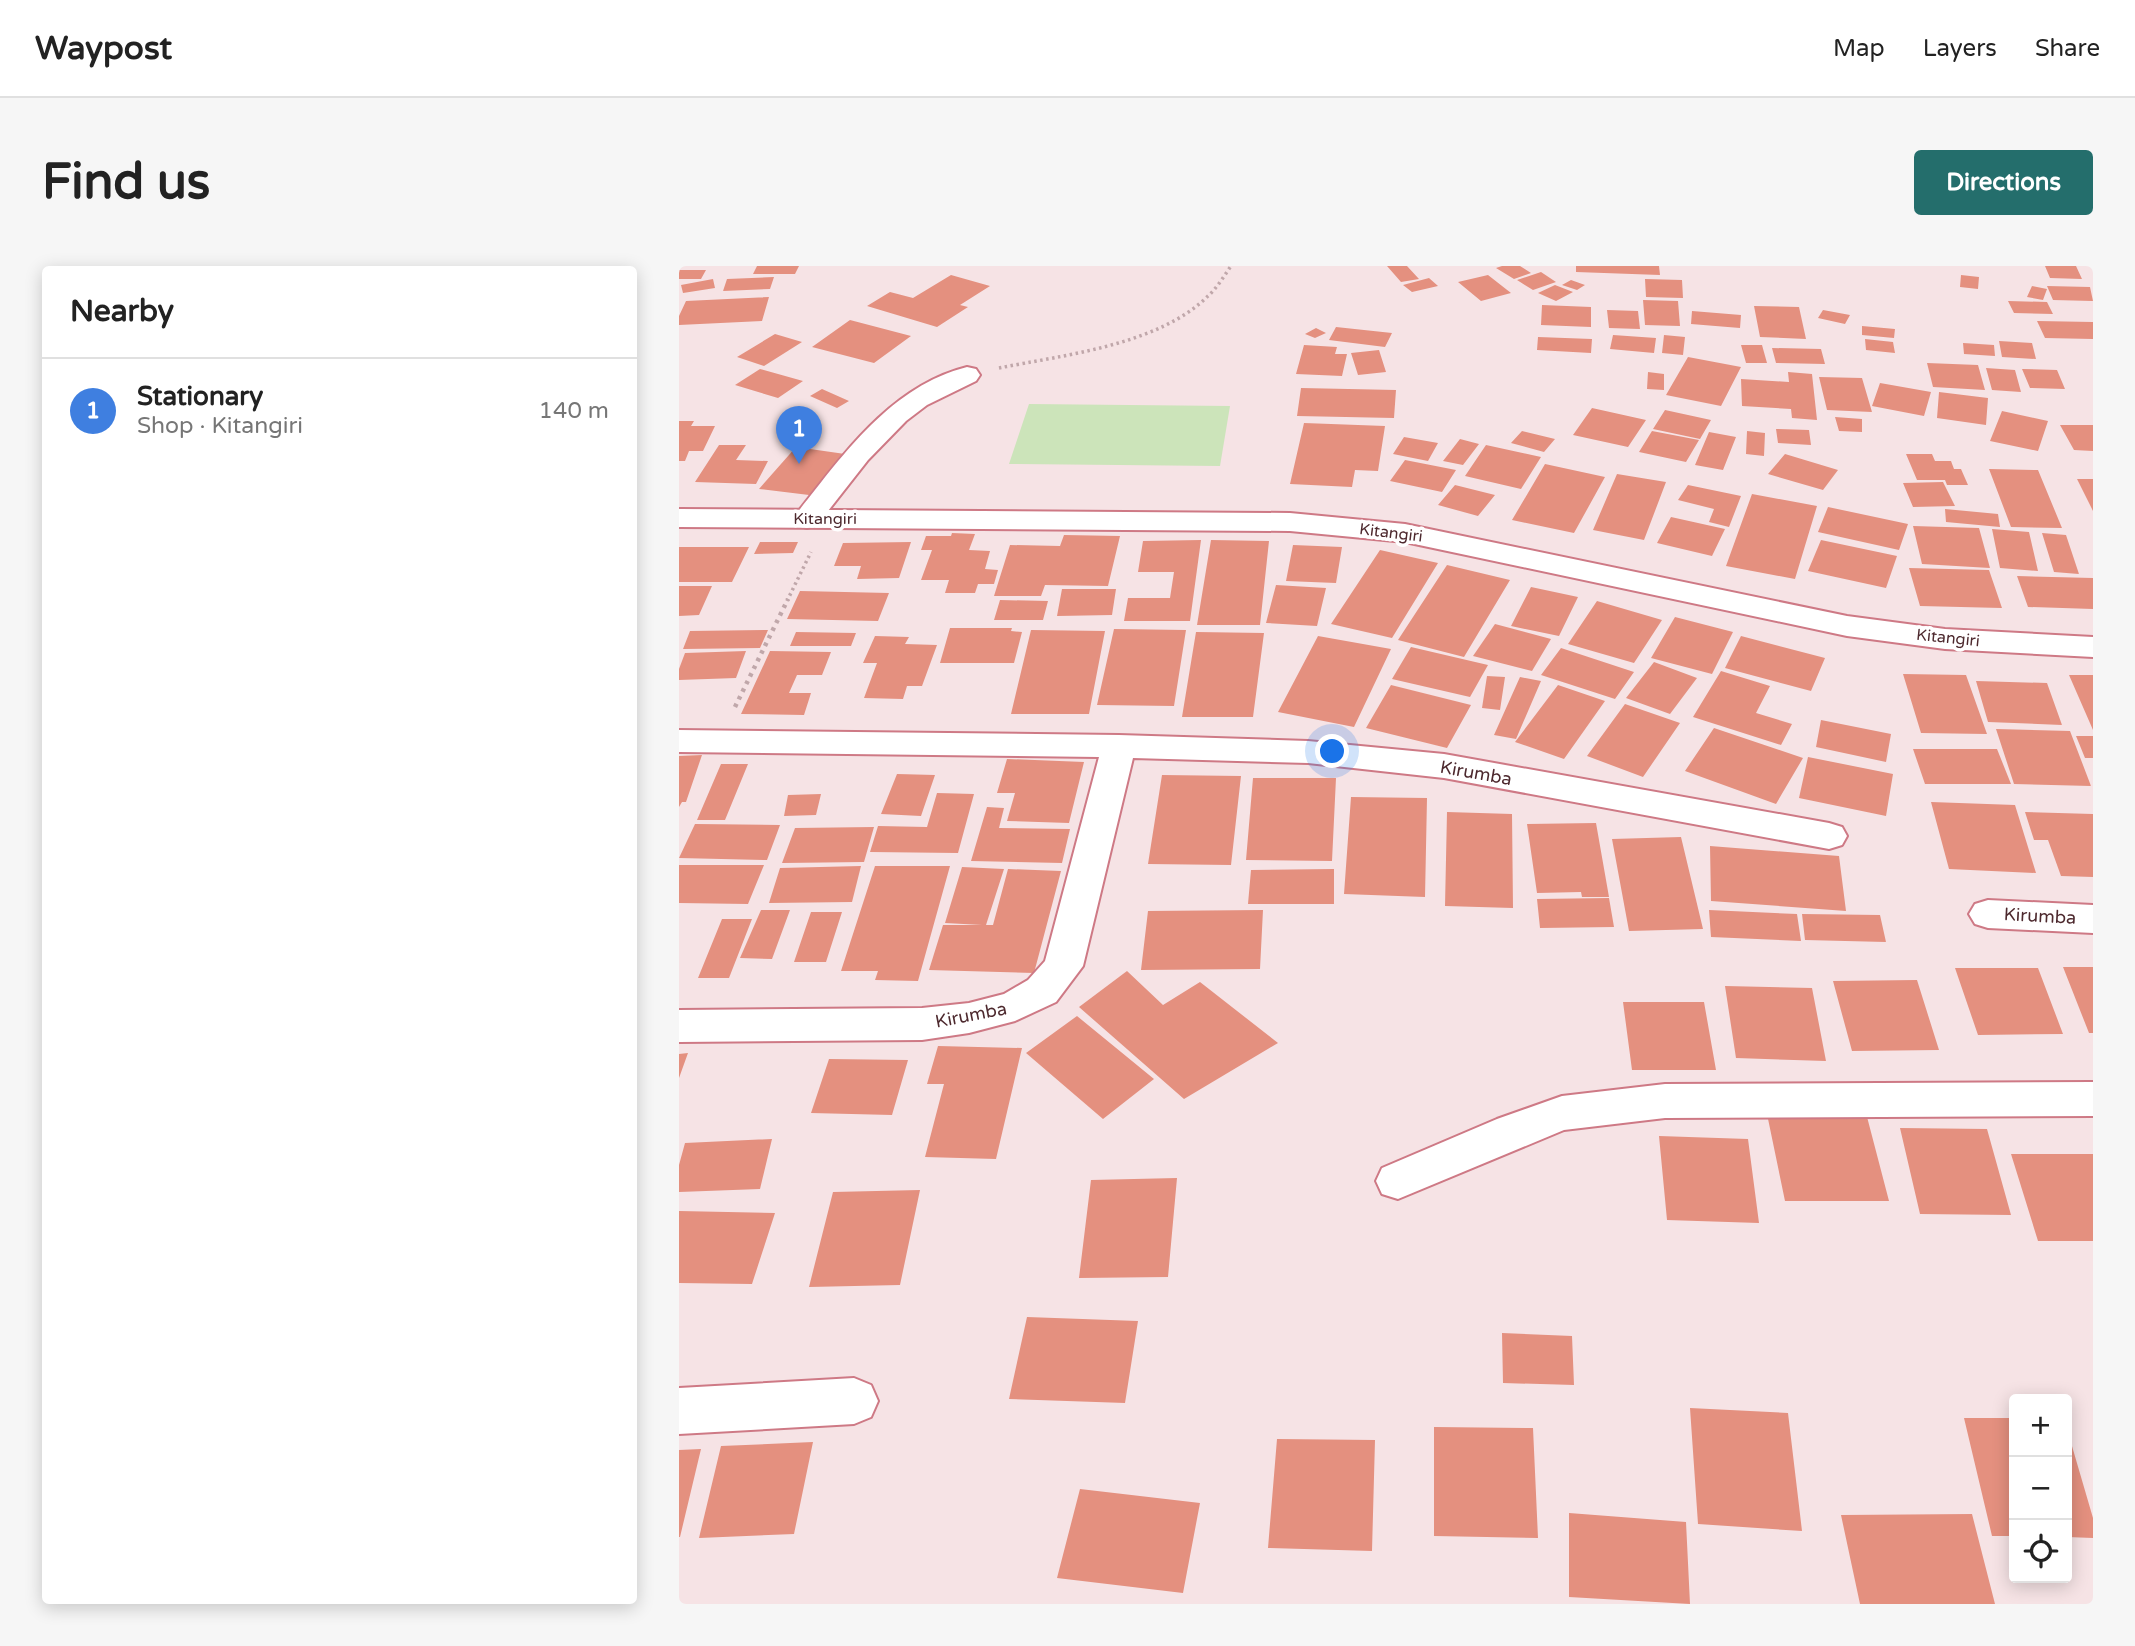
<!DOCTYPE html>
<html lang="en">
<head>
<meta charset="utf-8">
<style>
  body { margin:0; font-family:"Varela Round",sans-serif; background:#f6f6f6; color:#222 }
  .controls { position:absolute; right:21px; bottom:21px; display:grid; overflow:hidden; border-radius:7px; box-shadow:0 4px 18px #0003 }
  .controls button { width:63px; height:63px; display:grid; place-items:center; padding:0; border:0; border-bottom:2px solid #e0e0e0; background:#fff; color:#222; font:35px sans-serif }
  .you { position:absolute; left:654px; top:486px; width:24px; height:24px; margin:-18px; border:5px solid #fff; border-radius:50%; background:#1a73e8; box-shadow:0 0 0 10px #1a73e833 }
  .badge { display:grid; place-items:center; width:46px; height:46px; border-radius:50%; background:#246e6c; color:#fff; font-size:23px; font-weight:700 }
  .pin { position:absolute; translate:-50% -58px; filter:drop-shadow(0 2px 4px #0008) }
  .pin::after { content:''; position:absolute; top:37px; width:24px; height:21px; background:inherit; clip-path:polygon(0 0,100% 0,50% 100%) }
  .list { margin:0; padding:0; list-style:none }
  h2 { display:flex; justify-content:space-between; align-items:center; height:91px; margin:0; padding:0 28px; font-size:30px }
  h2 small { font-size:23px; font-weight:400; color:#767676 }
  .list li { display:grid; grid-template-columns:46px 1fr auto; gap:21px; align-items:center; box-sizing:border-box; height:105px; padding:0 28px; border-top:2px solid #e0e0e0 }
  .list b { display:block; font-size:26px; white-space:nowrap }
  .list p { margin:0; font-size:23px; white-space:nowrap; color:#767676 }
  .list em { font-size:23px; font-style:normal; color:#767676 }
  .icon { flex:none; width:38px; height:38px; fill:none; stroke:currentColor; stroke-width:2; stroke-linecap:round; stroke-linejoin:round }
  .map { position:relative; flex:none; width:1414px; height:1338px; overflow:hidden; border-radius:7px }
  header { display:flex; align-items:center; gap:42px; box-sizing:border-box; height:98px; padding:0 35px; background:#fff; border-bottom:2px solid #e0e0e0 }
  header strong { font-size:33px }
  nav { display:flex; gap:38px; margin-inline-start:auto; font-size:24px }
  .intro { display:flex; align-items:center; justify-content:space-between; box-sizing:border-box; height:168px; padding:0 42px }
  h1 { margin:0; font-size:49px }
  .button { padding:18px 32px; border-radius:7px; background:#246e6c; color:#fff; font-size:24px; font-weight:700 }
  main { display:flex; gap:42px; padding:0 42px }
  aside { flex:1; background:#fff; border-radius:7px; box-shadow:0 4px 18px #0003 }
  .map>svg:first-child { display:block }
  .green { fill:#cce4ba }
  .building { fill:#e4907f }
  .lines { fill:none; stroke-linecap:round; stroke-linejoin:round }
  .street-casing { stroke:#ce7985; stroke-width:4 }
  .secondary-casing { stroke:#ce7985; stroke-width:4 }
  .path-far1 { stroke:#c0a7aa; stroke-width:3.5; stroke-dasharray:2.5 3.5; stroke-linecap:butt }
  .path { stroke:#c0a7aa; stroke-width:4.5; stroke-dasharray:3.5 5; stroke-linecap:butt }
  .street { fill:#fff; fill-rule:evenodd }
  .secondary { fill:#fff; fill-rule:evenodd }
  .labels { text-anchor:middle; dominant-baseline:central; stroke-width:7; stroke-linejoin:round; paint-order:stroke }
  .far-street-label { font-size:16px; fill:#4d292e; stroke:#fff }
  .street-label { font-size:18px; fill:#4d292e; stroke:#fff }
</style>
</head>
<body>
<header>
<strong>Waypost</strong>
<nav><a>Map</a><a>Layers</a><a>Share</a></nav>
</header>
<div class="intro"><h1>Find us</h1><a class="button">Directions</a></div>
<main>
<aside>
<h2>Nearby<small></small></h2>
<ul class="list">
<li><span class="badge" style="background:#3f7fe0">1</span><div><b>Stationary</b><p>Shop · Kitangiri</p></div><em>140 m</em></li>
</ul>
</aside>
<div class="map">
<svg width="1414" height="1338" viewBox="0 0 1414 1338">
  <rect width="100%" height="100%" fill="#f6e3e5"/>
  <path class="green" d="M350,138L551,140L541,200L330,198Z"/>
  <path class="building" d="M78,0H120L116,8H74Z
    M708,0H728L740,13L722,16Z
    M823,0H841L852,7L835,13L817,2Z
    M897,0H980L981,9L897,6Z
    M1366,0H1397L1403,13L1371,12Z
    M0,4H27L22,13H0Z
    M862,6L877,16L854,24L838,14Z
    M272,9L311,20L281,39L289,41L258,61L188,40L211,26L234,32Z
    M809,9L832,27L802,35L779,16Z
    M1282,9L1300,11L1299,23L1281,21Z
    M95,11L91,23L44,25L48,13Z
    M750,12L759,20L733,26L724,19Z
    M34,13L36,22L4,27L2,19Z
    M966,13L1003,14L1004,32L967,31Z
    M892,14L906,19L898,24L883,19Z
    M876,19L894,26L877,35L859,27Z
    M1353,20L1368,23L1364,34L1348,31Z
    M1368,20L1411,21L1414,35L1374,34Z
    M90,31L83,55L0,59V50L7,35Z
    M964,34L999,35L1001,60L966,59Z
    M1329,35L1368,36L1374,48L1335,47Z
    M863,39L912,41V61L862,59Z
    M1075,40L1120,41L1127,73L1081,71Z
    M928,44L959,45L961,63L930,62Z
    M1144,44L1171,49L1166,58L1139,52Z
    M1013,45L1062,49L1061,62L1012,58Z
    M171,54L232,70L195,97L133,81Z
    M1358,55L1414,56V73L1366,72Z
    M1183,60L1216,63L1215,72L1183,69Z
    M657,61L713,67L706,81L650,74Z
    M637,62L647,67L636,72L626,68Z
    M96,68L123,76L85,100L58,91Z
    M934,69L977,72L975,87L931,83Z
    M985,69L1006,71L1004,89L983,87Z
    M859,71L913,73L912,87L858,84Z
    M1186,73L1214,76L1216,87L1187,84Z
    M1320,75L1353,77L1357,93L1323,91Z
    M1284,77L1315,79L1316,90L1285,88Z
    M625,79L658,81L656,88H668L663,110L617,108Z
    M1062,79H1083L1088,97H1067Z
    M1093,82L1142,83L1146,98L1097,97Z
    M700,84L707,106L679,109L672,87Z
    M1009,91L1062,101L1042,140L987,129Z
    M1248,97L1299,99L1306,124L1254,121Z
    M1307,102L1336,104L1342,126L1313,124Z
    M81,103L124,115L99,132L56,119Z
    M1343,103L1378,104L1386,123L1351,122Z
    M969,106L985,108V124L968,123Z
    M1109,106L1133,108L1138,154L1113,152L1112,143L1063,140L1062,113L1110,116Z
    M1140,111L1183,112L1193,146L1148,144Z
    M1201,117L1252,126L1245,150L1193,140Z
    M622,122L717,124L715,152L618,150Z
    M143,123L170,135L158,142L131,130Z
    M1260,126L1309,132L1307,159L1258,152Z
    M913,142L967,154L949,181L894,169Z
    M986,144L1032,154L1021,173L974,163Z
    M1323,145L1369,155L1359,185L1311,175Z
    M1156,151L1183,153V166L1160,165Z
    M0,155H15L12,160H36L24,185H10L6,195H0Z
    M625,157L706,160L699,205L676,204L673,221L611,218Z
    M1381,159H1414V185L1395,184Z
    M1097,163L1130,164L1132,179L1099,177Z
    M843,165L876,173L865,186L832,177Z
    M973,165L1020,174L1007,196L960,186Z
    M1068,165L1086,167L1085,190L1067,188Z
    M1030,166L1057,171L1044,204L1016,199Z
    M725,171L759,177L749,195L714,188Z
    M781,173L800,178L784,199L764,195Z
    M40,179H67L57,194L89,195L77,218L16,216Z
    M807,179L862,191L842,223L786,210Z
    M117,181L166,188L130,229L80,223Z
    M1106,188L1159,204L1144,224L1089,208Z
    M1227,188H1253L1256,195H1272L1275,203H1282L1289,219H1268L1266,214H1238Z
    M726,194L777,204L763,226L711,215Z
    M866,198L926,211L895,267L833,254Z
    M1310,203L1359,204L1383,262L1332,261Z
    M938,208L987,216L965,274L914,264Z
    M1398,213H1414V245Z
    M1264,216L1276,240L1234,241L1224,217Z
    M776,219L816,229L799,250L759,239Z
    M1009,219L1062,230L1050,261L1030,256L1035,243L999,234Z
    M1073,228L1138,240L1116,313L1047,300Z
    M1149,241L1229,258L1220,284L1139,266Z
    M1266,243L1319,248L1321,261L1267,256Z
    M992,251L1046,263L1033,290L978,277Z
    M1234,260L1300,262L1311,302L1243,298Z
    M1313,263L1350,266L1359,305L1321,302Z
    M273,267L296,268L290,284L311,285L306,303L319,304L315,318H299L296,327H266L270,314H242L253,284H242L247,270H272Z
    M1363,267L1387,269L1400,308L1375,306Z
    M385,269L441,270L429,320L366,319L362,330H315L331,279L381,280Z
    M522,274L511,355H445L449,332H491L495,306H459L464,275Z
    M532,274L590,275L581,359H518Z
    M1142,274L1218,290L1207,322L1129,305Z
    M81,276H119L114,287L75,288Z
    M232,276L220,312L178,313L182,300H155L164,277Z
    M614,279L663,281L657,317L607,315Z
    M0,281H70L53,316H0Z
    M701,284L759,297L713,372L652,358Z
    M768,299L831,314L785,391L719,374Z
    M1230,302L1310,304L1323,342L1241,340Z
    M1338,310L1414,312V343L1349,341Z
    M597,319L647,322L638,360L587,357Z
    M0,320H33L20,349L0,350Z
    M852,321L899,331L880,370L832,360Z
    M383,323H437L433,349L378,350Z
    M121,325L210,327L199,355L108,353Z
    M321,334L369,335L364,354H315Z
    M918,335L983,354L955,397L889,378Z
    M996,351L1054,366L1033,408L972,392Z
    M816,358L872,373L853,405L794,390Z
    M271,362H333L332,365L343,366L335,397H261Z
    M435,363L507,364L495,440L418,439Z
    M89,364L81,382L4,383L11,365Z
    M352,364L426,365L410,448H332Z
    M117,366L177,367L172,380H111Z
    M517,366L585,367L574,451H503Z
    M196,370L230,371L226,378L258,379L243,420H228L224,433L185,432L198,397H184Z
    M639,370L712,383L675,461L599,446Z
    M1062,370L1146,392L1132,425L1046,402Z
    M732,381L809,399L791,431L713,413Z
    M882,382L955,406L936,433L862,409Z
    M67,385L57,412L0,414V403L6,387Z
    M91,385L152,386L143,409H118L110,427H132L125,449L62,448Z
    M975,396L1018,412L991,448L947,432Z
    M1042,405L1091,420L1077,447L1113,458L1102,479L1014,451Z
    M1224,408L1287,409L1308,468L1242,467Z
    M1390,409H1414V464Z
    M808,410L826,411L821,444L803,442Z
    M841,411L862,415L837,473L815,469Z
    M1297,415L1368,417L1383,459L1309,456Z
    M712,419L792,439L768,482L687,462Z
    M879,419L926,435L885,493L836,476Z
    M946,438L1001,457L964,511L908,490Z
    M1142,454L1212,468L1207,496L1137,481Z
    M1035,462L1124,492L1097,538L1006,505Z
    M1317,463L1391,465L1412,520L1335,518Z
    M1397,470H1414V492H1406Z
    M1234,483H1318L1332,518H1246Z
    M23,489L7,536H3L0,541V490Z
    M1129,491L1214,508L1207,550L1120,532Z
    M328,493L405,496L390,557L328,555L336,527H318Z
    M42,498H69L46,554H18Z
    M218,508L256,509L242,550L202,548Z
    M483,509L562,510L552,599L469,598Z
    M574,512H657L653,595L567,594Z
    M258,527L295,528L279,587L191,586L199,560L248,561Z
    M142,528L137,549L105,550L109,529Z
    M672,531L748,532L746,631L665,628Z
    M1252,536L1336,539L1357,607L1270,603Z
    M308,541L325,542L320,562L391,563L383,597L292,595Z
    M768,546L833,548L834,642L766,640Z
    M1346,546L1414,548V611L1382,610L1369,574H1355Z
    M917,557L930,631H903L902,626L858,627L848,558Z
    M16,558L101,559L88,594L0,592Z
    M195,561L185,596L103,597L116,562Z
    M1002,571L1024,663L950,665L933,573Z
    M1031,580L1160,590L1167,645L1032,635Z
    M0,599H85L69,638L0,637Z
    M182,600L173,636L90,637L101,602Z
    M196,600H271L239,715L196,714L199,705H162Z
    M283,601L325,603L307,659H314L329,603L382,605L355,707L250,704L264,659H303L266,657Z
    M655,603V638H569L572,604Z
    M930,632L935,661L861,662L858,633Z
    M82,644H111L93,693L61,692Z
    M584,644L581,703L462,704L469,645Z
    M1030,644L1118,648L1122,675L1032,671Z
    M132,646H163L147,696H115Z
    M1123,648L1201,649L1207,676L1126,674Z
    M43,653H73L50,712H19Z
    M1384,701H1414V767H1410Z
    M1276,702H1359L1384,768L1299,769Z
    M448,705L484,739L521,716L599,777L505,833L400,741Z
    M1238,714L1260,784L1173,785L1154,715Z
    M1046,720L1133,722L1147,795L1057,792Z
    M944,736H1025L1037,804H953Z
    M398,750L475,813L424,853L347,787Z
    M259,780L343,782L317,893L246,891L265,818H248Z
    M9,787L0,812V788Z
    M150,793L229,794L213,849L132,847Z
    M1187,847L1210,935H1106L1088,848Z
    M1221,862L1308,863L1332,949L1241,948Z
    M980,870L1069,873L1080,957L988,954Z
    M93,873L81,923L0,926V899L6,877Z
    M1332,888H1414V975H1359Z
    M498,912L489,1011L400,1012L412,914Z
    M241,924L221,1019L130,1021L154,926Z
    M0,945L96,947L73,1018L0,1017Z
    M348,1051L459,1055L446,1137L330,1133Z
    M823,1067L893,1070L895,1119L824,1117Z
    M1011,1142L1109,1147L1123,1265L1019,1258Z
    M1285,1152H1335V1270H1313Z
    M755,1161L854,1162L859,1272L755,1270Z
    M1388,1163L1414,1252V1272L1388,1271Z
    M598,1173L696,1174L693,1285L589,1282Z
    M134,1176L115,1268L20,1272L42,1180Z
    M22,1183L1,1271H0V1184Z
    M401,1223L521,1237L504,1327L378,1312Z
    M890,1247L1007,1256L1011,1338L890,1331Z
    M1293,1248L1316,1338H1181L1162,1249Z"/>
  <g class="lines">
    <defs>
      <path id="street" d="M288,101L297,103L301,109L297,115L248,139L227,155L189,194L138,259L128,262L118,259L113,253L118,247C164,189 212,120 288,101Z
        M0,464L440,469L629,475L765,488L1150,557L1163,561L1168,570L1163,579L1150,583L765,512L629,497L454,492L404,700L377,736L336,755L290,767L243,774L0,776V744L243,742L290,737L325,728L349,714L366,695L420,491L0,486Z
        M1309,634L1414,639V667L1309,662L1296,658L1290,648L1296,638Z
        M1414,816V850L986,852L885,864L719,933L703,928L697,915L703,902L818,853L883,830L986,818Z
        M175,1112L192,1119L199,1135L192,1151L175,1158L0,1168V1122Z"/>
      <path id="secondary" d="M0,243L611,247L726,258L1168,350L1266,363L1414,371V391L1266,383L1168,370L726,276L611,265L0,261Z"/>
    </defs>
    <use href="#street" class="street-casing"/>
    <use href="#secondary" class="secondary-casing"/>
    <path class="path-far1" d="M320,102C385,89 480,79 529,30C538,22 545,10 552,0
      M108,335L132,286"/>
    <path class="path" d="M56,441L109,333"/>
    <use href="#street" class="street"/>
    <use href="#secondary" class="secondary"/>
  </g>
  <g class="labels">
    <g class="far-street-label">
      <text x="146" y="253">Kitangiri</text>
      <text transform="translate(712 267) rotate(7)">Kitangiri</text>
      <text transform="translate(1269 372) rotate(6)">Kitangiri</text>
    </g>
    <g class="street-label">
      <text transform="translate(797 507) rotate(10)">Kirumba</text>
      <text transform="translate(1361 650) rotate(3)">Kirumba</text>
      <text transform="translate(292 749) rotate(-11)">Kirumba</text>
    </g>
  </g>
</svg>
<div class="controls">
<button>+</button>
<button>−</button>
<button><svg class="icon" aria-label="locate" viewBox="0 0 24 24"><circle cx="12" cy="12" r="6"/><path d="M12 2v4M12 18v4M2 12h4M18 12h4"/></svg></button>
</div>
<div class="you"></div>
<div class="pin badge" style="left:120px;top:198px;background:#3f7fe0">1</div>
</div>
</main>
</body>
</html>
